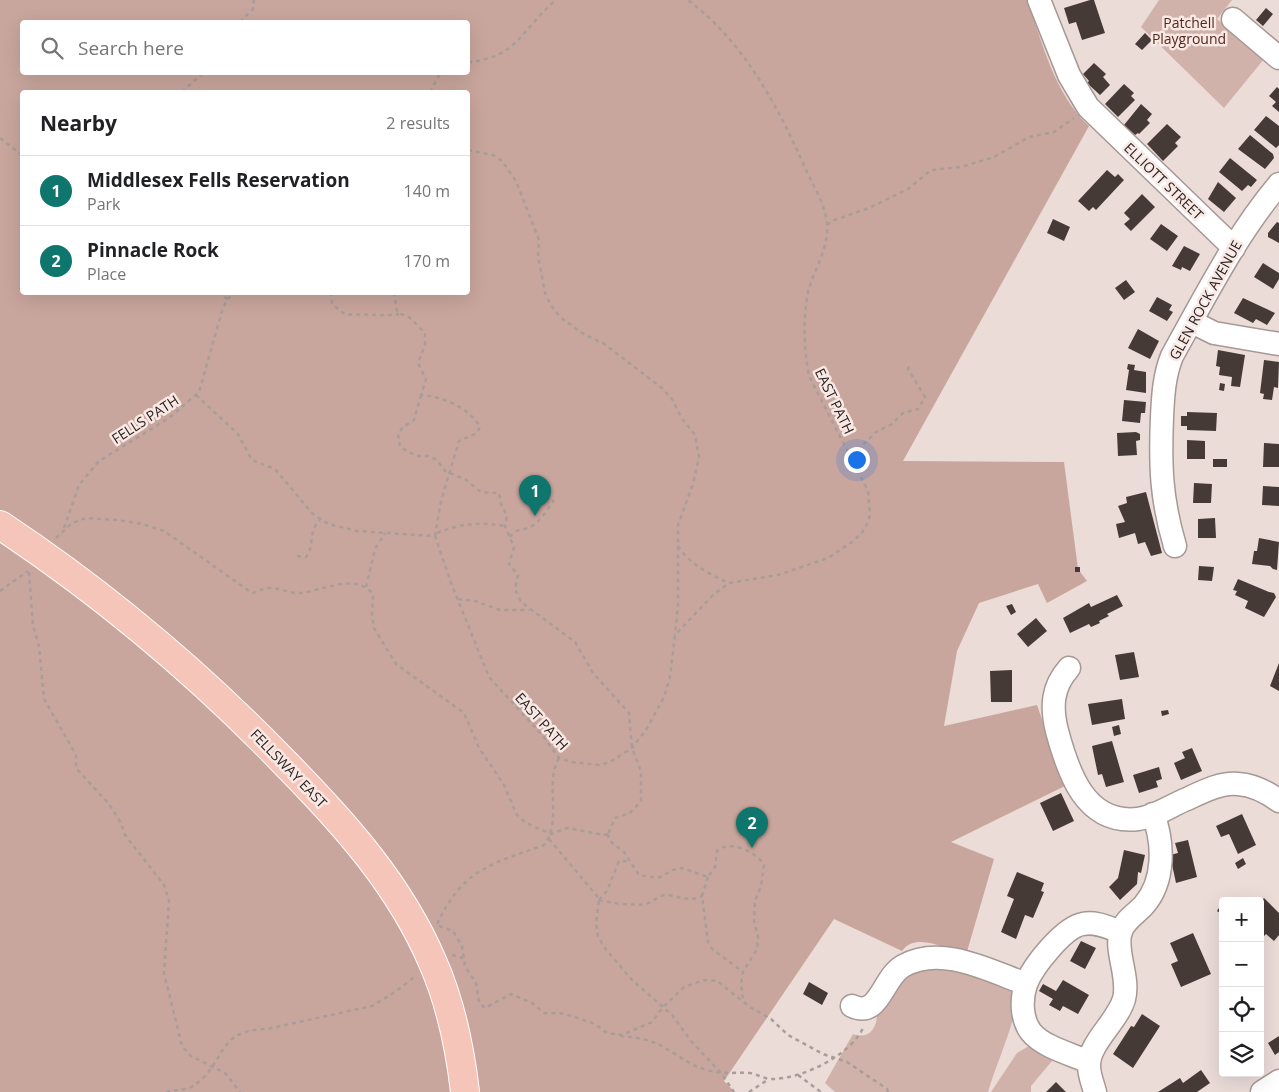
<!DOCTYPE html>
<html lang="en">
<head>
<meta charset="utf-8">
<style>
  body { margin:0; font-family:"Open Sans",sans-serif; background:#f2f2f2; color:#202124 }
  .controls { position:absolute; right:15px; bottom:15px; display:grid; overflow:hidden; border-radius:5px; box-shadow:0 5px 20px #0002 }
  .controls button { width:45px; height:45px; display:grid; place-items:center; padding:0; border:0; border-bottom:1px solid #e0e0e0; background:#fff; color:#202124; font:25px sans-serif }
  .you { position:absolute; left:856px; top:459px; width:18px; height:18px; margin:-12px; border:4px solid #fff; border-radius:50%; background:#1a73e8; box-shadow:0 0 0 8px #1a73e833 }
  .badge { display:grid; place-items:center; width:32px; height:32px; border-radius:50%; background:#0f766e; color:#fff; font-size:16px; font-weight:700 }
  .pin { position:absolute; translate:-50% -41px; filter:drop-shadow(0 1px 2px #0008) }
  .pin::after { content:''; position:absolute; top:26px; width:18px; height:15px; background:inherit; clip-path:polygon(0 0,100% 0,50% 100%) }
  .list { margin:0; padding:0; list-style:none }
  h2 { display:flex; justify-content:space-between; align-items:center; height:65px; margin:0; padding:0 20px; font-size:21px }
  h2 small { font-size:16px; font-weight:400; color:#757577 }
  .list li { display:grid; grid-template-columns:32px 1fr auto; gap:15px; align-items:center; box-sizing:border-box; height:70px; padding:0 20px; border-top:1px solid #e0e0e0 }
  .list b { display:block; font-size:19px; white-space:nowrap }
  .list p { margin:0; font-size:16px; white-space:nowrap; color:#757577 }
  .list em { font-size:16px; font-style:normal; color:#757577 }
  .icon { flex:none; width:28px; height:28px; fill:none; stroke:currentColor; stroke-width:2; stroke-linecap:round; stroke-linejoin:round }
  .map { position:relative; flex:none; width:1279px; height:1092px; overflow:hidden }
  .search { position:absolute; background:#fff; box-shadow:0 5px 20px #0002; left:20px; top:20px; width:450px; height:55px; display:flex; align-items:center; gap:12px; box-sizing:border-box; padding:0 18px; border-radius:5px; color:#757577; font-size:19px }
  .panel { position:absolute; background:#fff; box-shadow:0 5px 20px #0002; left:20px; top:90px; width:450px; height:205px; border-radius:5px }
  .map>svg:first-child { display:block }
  .green { fill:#d1b2aa }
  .forest { fill:#c9a69d; fill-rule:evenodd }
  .building { fill:#463a37 }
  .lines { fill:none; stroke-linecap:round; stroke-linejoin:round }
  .minor-casing { stroke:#a69894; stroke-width:25 }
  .major-casing { stroke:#fff; stroke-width:30 }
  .path { stroke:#a99d9a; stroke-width:2.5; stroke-dasharray:4 4; stroke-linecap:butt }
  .minor { stroke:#fff; stroke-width:22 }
  .major { stroke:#f6c5b9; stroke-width:28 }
  .labels { text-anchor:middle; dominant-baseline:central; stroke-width:5; stroke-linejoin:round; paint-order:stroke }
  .park-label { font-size:14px; fill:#55261b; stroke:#f9e9e5 }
  .street-label { font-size:14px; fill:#292322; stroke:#f9e9e5 }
</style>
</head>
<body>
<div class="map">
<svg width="1279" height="1092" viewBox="0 0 1279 1092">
  <rect width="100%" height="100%" fill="#ebdcd8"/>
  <path class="green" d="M1159,0H1232L1217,19L1264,59L1224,108L1141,27Z
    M930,960L1018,988C1018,1018 997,1061 988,1092H835L825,1083L853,1034C869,1040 877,1028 877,1014L912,964Z
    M1029,1046H1035L1057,1055L1031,1086V1092H991L1017,1053Z"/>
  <path class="forest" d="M0,0H1027C1043,44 1054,93 1089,126L903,461L1064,462L1078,569L1087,581L1047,603L1038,584L979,603L957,651L944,726L1037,705L1065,786L951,842L994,859L966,955C948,950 916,931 902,951L834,919L724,1081L735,1092H0ZM22,22H468V72H22ZM22,92H468V292H22Z"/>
  <path class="building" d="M1090,0H1094L1105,33L1082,40L1076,22L1069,24L1064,8Z
    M1266,8L1273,14L1263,26L1256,20Z
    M1145,33L1152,40L1142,50L1135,44Z
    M1094,63L1106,74L1103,77L1110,85L1100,95L1087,83L1089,81L1083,74Z
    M1124,84L1134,93L1131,96L1135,100L1118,117L1105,104Z
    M1277,87L1279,89V112L1272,106L1276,102L1269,96Z
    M1141,104L1152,114L1147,120L1150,123L1139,134L1138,133L1135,135L1124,125Z
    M1266,116L1279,126V145L1276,148L1254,130Z
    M1167,124L1181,137L1175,143L1178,146L1163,161L1147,144Z
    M1250,135L1273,154L1274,158L1265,169L1238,149Z
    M1230,158L1257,180L1251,187L1248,185L1242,191L1219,172Z
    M1107,170L1115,177L1118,174L1124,180L1096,210L1093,207L1089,211L1078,201Z
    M1218,182L1236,198L1224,212L1208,199Z
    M1142,194L1155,207L1131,231L1124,224L1130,219L1124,213Z
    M1053,219L1070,227L1064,241L1047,233Z
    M1277,222L1279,223V243L1268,237V233Z
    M1161,224L1178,236L1167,251L1150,239Z
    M1184,246L1200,254L1190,271L1182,267L1181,270L1172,266Z
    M1263,263L1279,273V279L1273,289L1254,277Z
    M1126,280L1135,292L1124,300L1115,288Z
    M1157,297L1172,305L1169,310L1173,312L1167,321L1149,311Z
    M1243,298L1275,313L1267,325L1256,319L1253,323L1234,313Z
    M1138,329L1159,341L1150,359L1128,348Z
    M1218,350L1245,355L1240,387L1231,386L1232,377L1219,375L1220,367L1216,366Z
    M1264,360L1279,362L1278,388L1274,387L1272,400L1263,399L1264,394L1260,393Z
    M1128,364L1135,365L1134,370L1146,372V393L1126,390L1129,370L1127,369Z
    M1220,383L1225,384L1224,391L1219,390Z
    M1124,400L1146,402L1145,413H1141L1140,423L1122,421Z
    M1187,412L1217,413L1216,431L1187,430V426H1181V416H1187Z
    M1136,432L1140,434V440L1136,441L1137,455L1118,456L1117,433Z
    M1187,440L1205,441V459H1187Z
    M1264,443L1279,444V467H1263Z
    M1213,459H1227V467H1213Z
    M1194,483L1212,484L1211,503H1193Z
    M1263,486L1279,487V506L1262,505Z
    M1146,492L1162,553L1151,556L1145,542L1138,544L1135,533L1119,538L1116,524L1125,522L1118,506L1127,503L1126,497Z
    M1215,518L1216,538H1198V519Z
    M1259,538L1279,542L1277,570L1273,569L1270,566L1252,564L1254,551H1257Z
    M1199,566L1214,567L1212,581L1198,580Z
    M1075,567H1080V572H1075Z
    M1238,579L1269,592L1274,593L1276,597L1264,617L1245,608L1248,601L1235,595L1237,591L1233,590Z
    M1117,595L1123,606L1107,614L1109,616L1099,621L1100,623L1091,627L1089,624L1070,633L1063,618L1089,603L1091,607Z
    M1012,604L1016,612L1011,615L1006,606Z
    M1036,618L1047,631L1028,647L1017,634Z
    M1134,652L1139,677L1120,680L1115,655Z
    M1279,663V691L1270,686Z
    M1012,670V702H991L990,671Z
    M1122,699L1125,719L1092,725L1088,704Z
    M1168,710L1169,714L1162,716L1161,711Z
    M1119,725L1121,734L1114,736L1112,727Z
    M1112,741L1124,782L1106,787L1102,774L1098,775L1092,746Z
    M1192,748L1202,771L1181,780L1174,763L1185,758L1182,752Z
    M1159,767L1162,779L1156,781L1158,787L1139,793L1133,775Z
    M1061,793L1074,821L1053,831L1040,803Z
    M1242,814L1256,845L1238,854L1229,834L1221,837L1216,826Z
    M1188,840L1197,877L1176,883L1170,855L1178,853L1175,843Z
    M1124,850L1145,855L1141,873L1138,872L1137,884L1120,900L1109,887L1118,878Z
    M1243,858L1246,864L1238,869L1235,863Z
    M1017,872L1044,883L1041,891L1044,892L1033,918L1025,915L1016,939L1001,932L1014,899L1007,896Z
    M1264,898L1279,913V935L1274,941L1266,934L1260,940V922L1262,920L1260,917V902Z
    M1223,902V915L1217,911Z
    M1193,933L1211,974L1181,987L1171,964L1178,961L1170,943Z
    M1081,941L1096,948L1085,969L1070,961Z
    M1063,980L1089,995L1078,1014L1063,1006L1060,1011L1049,1005L1053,999L1039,991L1043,984L1056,991Z
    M809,982L828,993L822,1005L803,994Z
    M1142,1014L1160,1026L1133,1068L1113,1054L1131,1026L1134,1027Z
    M1279,1036V1052L1275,1055L1268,1043Z
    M1201,1070L1210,1083L1197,1092H1158L1180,1078L1183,1083Z
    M1056,1082L1066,1092H1046Z"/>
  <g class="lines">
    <defs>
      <path id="minor" d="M1039,0L1069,75L1088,107L1234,248
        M1233,19L1279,58
        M1192,322L1214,333L1279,344
        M1175,546C1161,499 1160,465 1162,417C1163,396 1164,376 1172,356C1205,297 1236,235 1279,184
        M1069,668C1052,687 1051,707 1057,731C1068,772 1085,825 1138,819C1155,817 1172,805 1187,799C1202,792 1221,782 1238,784C1252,785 1267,792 1279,801
        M852,1006C880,1019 882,978 903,966C941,944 990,971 1026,984
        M1089,1062C1071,1054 1043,1047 1031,1032C1021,1019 1021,999 1026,984C1033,966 1064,927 1083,924C1096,921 1109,928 1121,932
        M1095,1092C1093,1084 1089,1075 1089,1066C1088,1044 1118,1021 1124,999C1130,977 1114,950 1121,931C1125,920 1136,914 1144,905C1165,881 1164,843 1153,814
        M1262,1092L1279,1081"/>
      <path id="major" d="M0,525C104,594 199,674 285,763C344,823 400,885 433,963C451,1004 460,1048 465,1092"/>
    </defs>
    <use href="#minor" class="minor-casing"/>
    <use href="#major" class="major-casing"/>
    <path class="path" d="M240,22L253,9L254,0
      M468,62C517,59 523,27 556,0
      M182,92L204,72
      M430,92L441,72
      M0,138L22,155
      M468,150L493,155L502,161L516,181L539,240L538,255L545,293L550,304L560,317L585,335L603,343L662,388L672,399L681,417L695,435L699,457L693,484L678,525V604L675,635
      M827,225L832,221L869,208L908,189L931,170L961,167L994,157L1029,137L1054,132L1074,118
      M218,292L227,299
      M331,292L332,304L346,315C365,313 380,317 399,314
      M394,292L397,312L410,318L425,333V345L418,363L426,379L421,395C441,396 470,408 480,427L477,433L459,441L441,501L435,536
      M196,395L238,434L252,460L275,469L312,513L328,524L357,531L435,536L451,583L489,677L543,736L559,758L571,762L600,765L610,762L632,748L646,730L664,697L670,677L675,635L713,595L729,583L778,575L828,558L852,542L862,533L867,524L870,515L868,491L809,376C804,350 803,324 807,297C811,273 829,251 827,225C826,206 815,189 807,172C778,107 746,44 688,0
      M421,395L414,420L403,427L398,434L400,447L416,456H428L437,460L445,471L466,480L481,492L499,493L501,504L507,516L505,526L514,547L509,564L518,575L515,589L521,602L575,642L593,673L629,713L632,748L641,771V801L630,813L615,818L608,834
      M850,453L861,447L876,432L892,424L903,413L918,409L925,397L908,369L910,363
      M64,528L79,485L99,461L169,418L199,392L222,311L227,299L238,292
      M437,533C461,523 480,522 505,526
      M510,537C516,528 522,531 530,527C539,523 549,508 554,500
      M56,538L72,523L86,518L118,520L142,524L164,531L252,593C258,592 262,588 270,588C280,588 290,594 300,593C323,591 355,572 373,594L372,614L374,628L396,664L464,713L479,748L504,785L517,815L526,823L551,834L567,828L604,835L608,834
      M678,546C689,564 711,575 729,583
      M297,556L306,557C315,547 307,533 320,520
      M29,572L33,626L39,646L44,699L76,755V768L109,804L121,823L125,835L164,885L169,901L164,973L182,1046L191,1056L225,1073L240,1092
      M366,587L375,549L385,533
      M0,591L28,571
      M458,599L475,601L500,610H529
      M608,834L609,840L624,852L639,875L658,878L673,870L682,868L708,877L715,867L717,851C729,839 757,852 764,865L761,886L755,901L754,921L758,936L757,949L743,972L741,984L743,999
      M549,839L597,896L599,900L596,924L598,936L604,947L632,980L672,1015L691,1041L721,1073L734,1092
      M708,877L702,896L708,942L712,949L743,972
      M599,900C609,903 636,906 646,904C653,902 660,894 668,895C680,897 690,902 702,896
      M599,900L607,891L619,861H628
      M437,924C463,869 491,864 544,845C563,821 544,783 559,758
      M439,926L453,931L462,946L465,966L476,983L479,1002L485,1008L511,994L532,1003L544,1013H559L572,1016L595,1024L607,1033L622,1035L652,1022L663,1007L684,987L704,980L717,981L750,1007L771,1019L788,1035L823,1054L847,1062L887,1089L888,1092
      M452,955L463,958
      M620,1036C629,1037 642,1038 650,1041C669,1047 684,1063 704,1069C722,1075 733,1072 750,1073C757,1074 764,1079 772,1079C802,1079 852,1055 864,1026
      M798,1075L821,1092
      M166,1092C175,1089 185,1091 193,1086C227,1064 214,1030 267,1029L372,1006L392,994L416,976
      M749,1092L769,1079"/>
    <use href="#minor" class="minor"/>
    <use href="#major" class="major"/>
  </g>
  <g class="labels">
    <g class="park-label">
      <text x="1189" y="22">Patchell<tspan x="1189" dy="16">Playground</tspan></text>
    </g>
    <g class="street-label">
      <text transform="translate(1164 181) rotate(44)">ELLIOTT STREET</text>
      <text transform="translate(1205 300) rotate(-61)">GLEN ROCK AVENUE</text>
      <text transform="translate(835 401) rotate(64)">EAST PATH</text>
      <text transform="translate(145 419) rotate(-33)">FELLS PATH</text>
      <text transform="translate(542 721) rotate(48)">EAST PATH</text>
      <text transform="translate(289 768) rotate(46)">FELLSWAY EAST</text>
    </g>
  </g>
</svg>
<div class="controls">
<button>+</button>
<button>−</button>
<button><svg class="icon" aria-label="locate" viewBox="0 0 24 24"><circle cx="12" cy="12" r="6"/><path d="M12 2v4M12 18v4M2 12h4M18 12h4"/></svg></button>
<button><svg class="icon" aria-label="layers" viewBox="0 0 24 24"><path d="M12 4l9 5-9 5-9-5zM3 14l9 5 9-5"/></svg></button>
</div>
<div class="you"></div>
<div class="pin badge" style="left:535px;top:516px">1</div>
<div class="pin badge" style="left:752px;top:848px">2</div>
<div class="search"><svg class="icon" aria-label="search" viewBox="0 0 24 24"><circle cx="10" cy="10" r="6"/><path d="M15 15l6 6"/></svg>Search here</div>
<section class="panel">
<h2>Nearby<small>2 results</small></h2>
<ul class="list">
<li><span class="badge">1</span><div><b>Middlesex Fells Reservation</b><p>Park</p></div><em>140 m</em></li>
<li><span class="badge">2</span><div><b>Pinnacle Rock</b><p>Place</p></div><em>170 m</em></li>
</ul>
</section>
</div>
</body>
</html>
